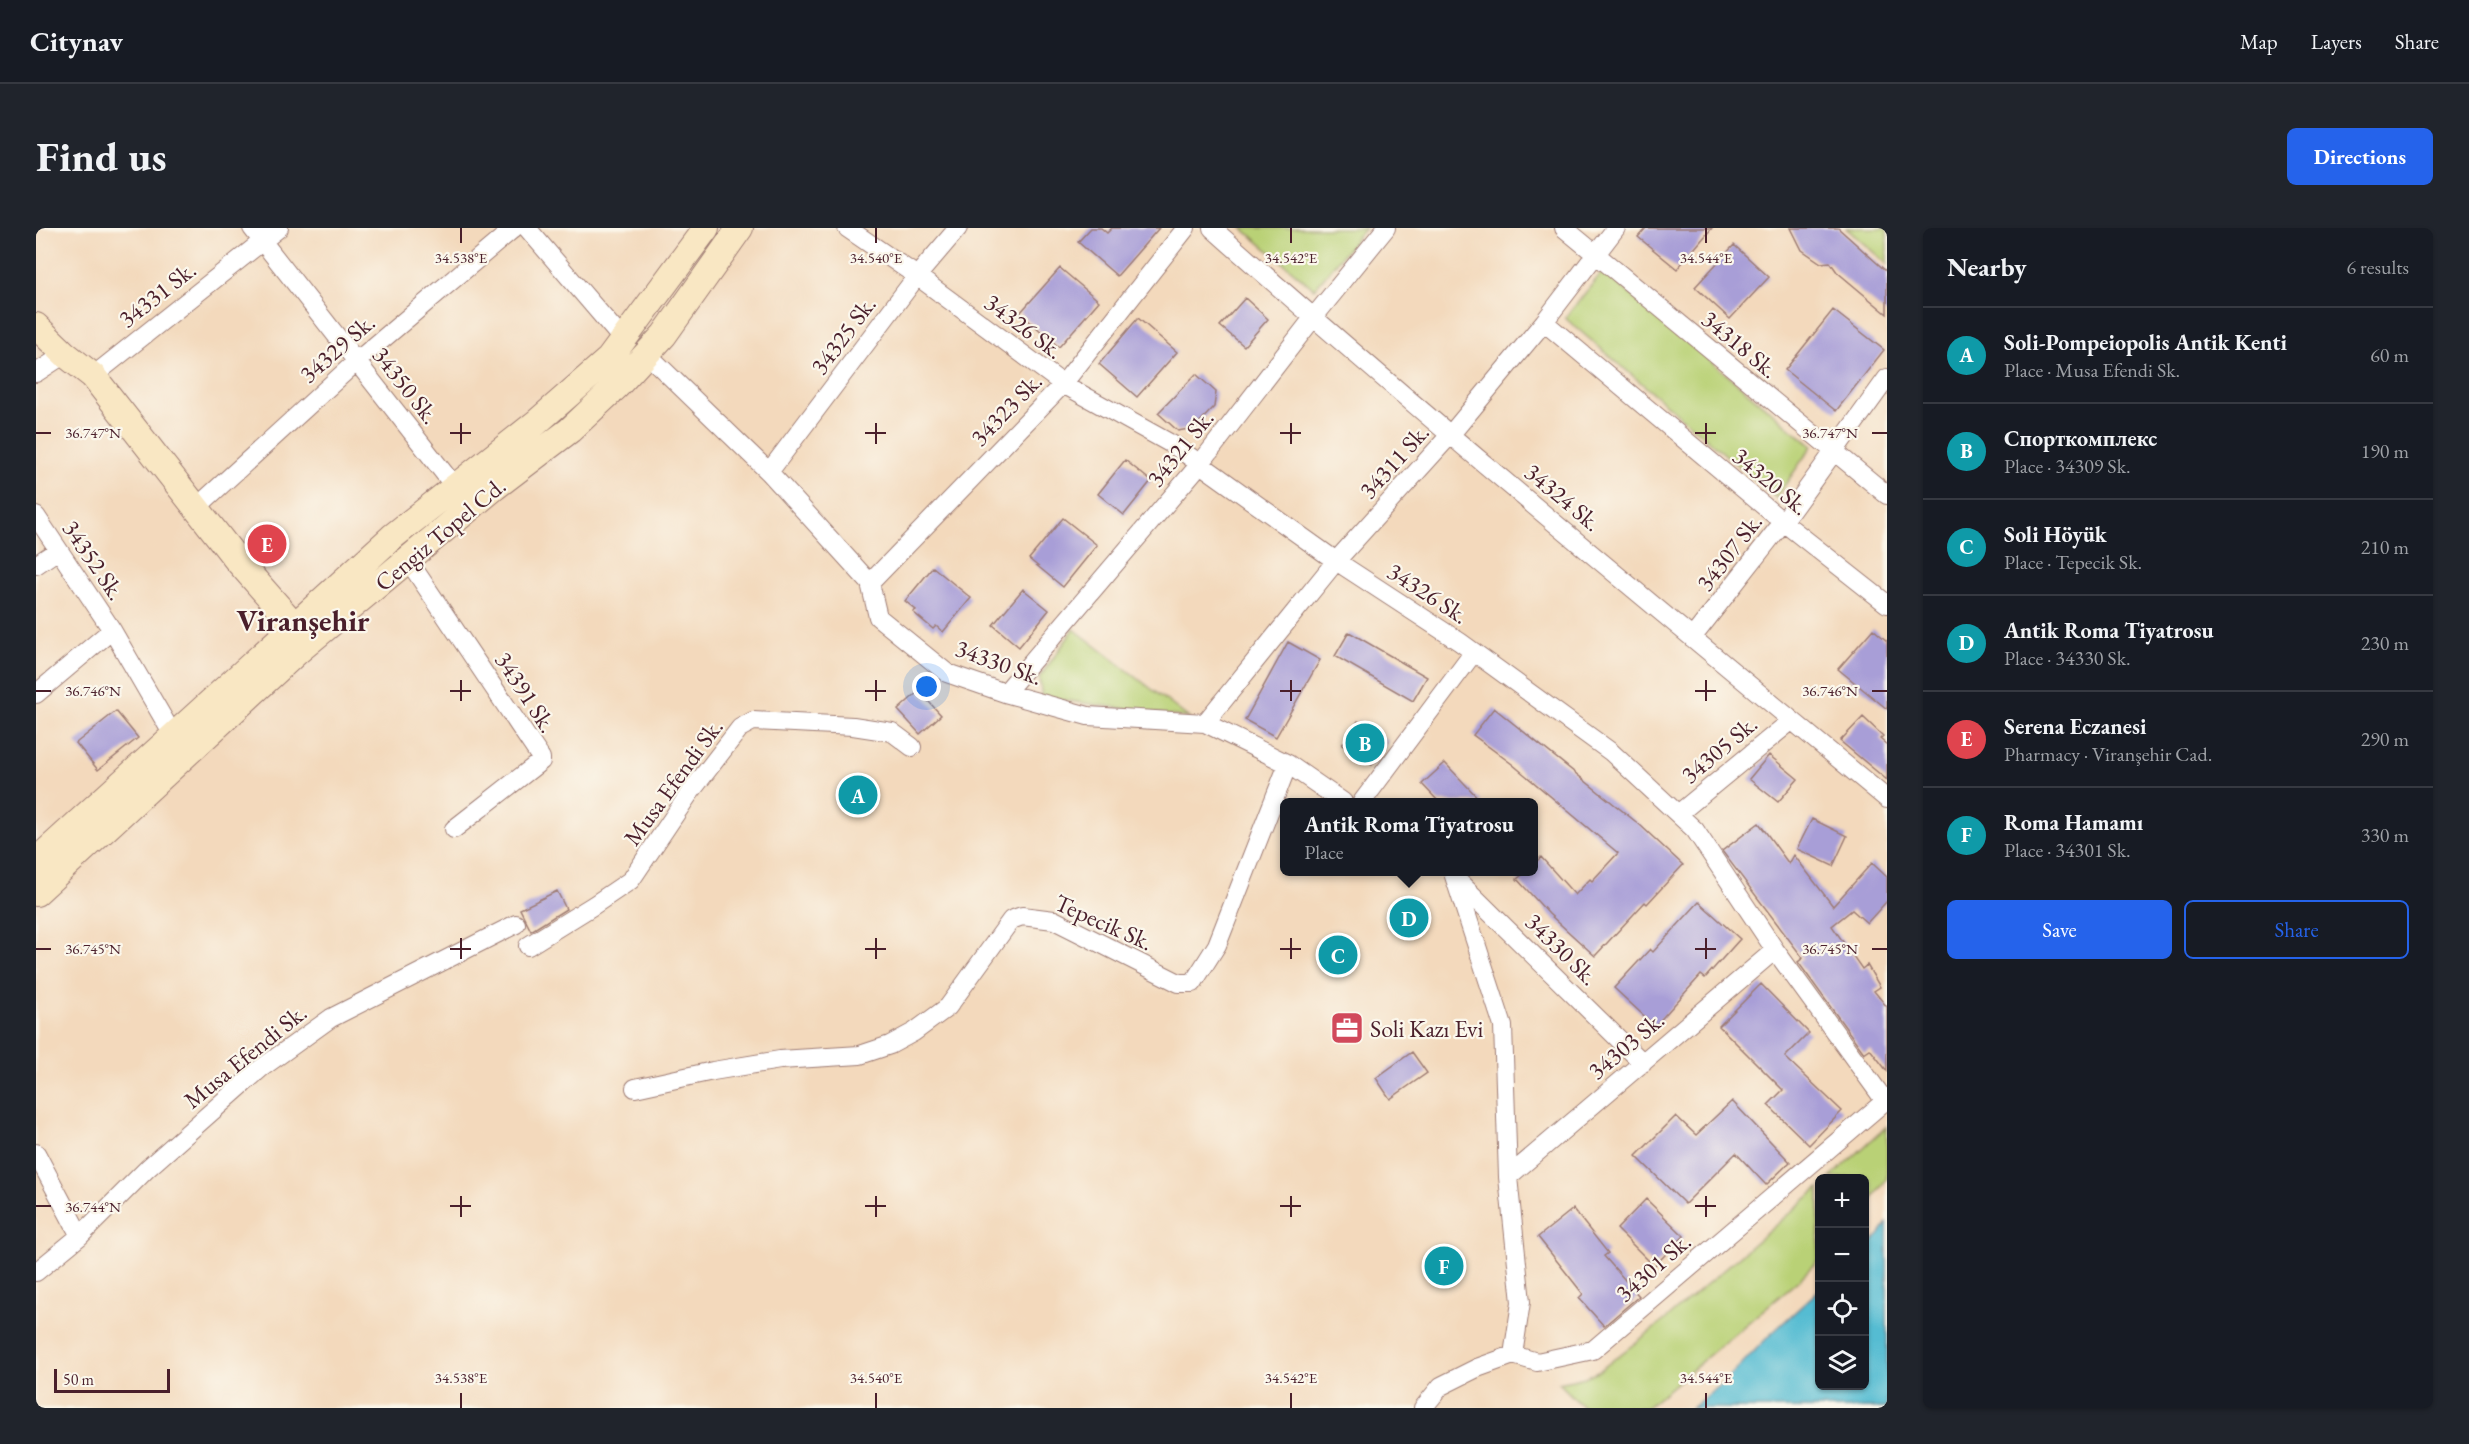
<!DOCTYPE html>
<html lang="en">
<head>
<meta charset="utf-8">
<style>
  body { margin:0; font-family:"EB Garamond",serif; background:#20242c; color:#f1f3f6 }
  .controls { position:absolute; right:18px; bottom:18px; display:grid; overflow:hidden; border-radius:9px; box-shadow:0 2px 4px #0004 }
  .controls button { width:54px; height:54px; display:grid; place-items:center; padding:0; border:0; border-bottom:2px solid #363941; background:#171b24; color:#f1f3f6; font:30px sans-serif }
  .scale { position:absolute; left:18px; bottom:15px; width:116px; box-sizing:border-box; padding-left:6px; border:3px solid #4a1f2b; border-top:0; font-size:16px; line-height:21px; white-space:nowrap; color:#4a1f2b; -webkit-text-stroke:4px #fbf7ec; paint-order:stroke }
  .you { position:absolute; left:891px; top:459px; width:21px; height:21px; margin:-15px; border:4px solid #fff; border-radius:50%; background:#1a73e8; box-shadow:0 0 0 9px #1a73e833 }
  .badge { display:grid; place-items:center; width:39px; height:39px; border-radius:50%; background:#2563eb; color:#fff; font-size:20px; font-weight:700 }
  .pin { position:absolute; translate:-50% -50%; border:3px solid #fff; box-shadow:0 2px 6px #0006 }
  .popup { position:absolute; left:1244px; top:570px; width:258px; height:78px; box-sizing:border-box; display:grid; place-content:center; border-radius:9px; background:#171b24; filter:drop-shadow(0 2px 4px #0005); font-size:20px; white-space:nowrap; color:#9ea1a6 }
  .popup b { font-size:22px; color:#f1f3f6 }
  .popup::after { content:''; position:absolute; left:50%; top:100%; margin-left:-12px; border:12px solid transparent; border-top-color:#171b24 }
  .list { margin:0; padding:0; list-style:none }
  h2 { display:flex; justify-content:space-between; align-items:center; height:78px; margin:0; padding:0 24px; font-size:26px }
  h2 small { font-size:20px; font-weight:400; color:#9ea1a6 }
  .list li { display:grid; grid-template-columns:39px 1fr auto; gap:18px; align-items:center; box-sizing:border-box; height:96px; padding:0 24px; border-top:2px solid #363941 }
  .list b { display:block; font-size:22px; white-space:nowrap }
  .list p { margin:0; font-size:20px; white-space:nowrap; color:#9ea1a6 }
  .list em { font-size:20px; font-style:normal; color:#9ea1a6 }
  .actions { display:flex; gap:12px; padding:18px 24px }
  .actions a { flex:1; padding:14px 0; border:2px solid #2563eb; border-radius:9px; text-align:center; font-size:21px; color:#2563eb }
  .actions .main { background:#2563eb; color:#fff }
  .icon { flex:none; width:33px; height:33px; fill:none; stroke:currentColor; stroke-width:2; stroke-linecap:round; stroke-linejoin:round }
  .map { position:relative; flex:none; width:1851px; height:1180px; overflow:hidden; border-radius:9px }
  header { display:flex; align-items:center; gap:36px; box-sizing:border-box; height:84px; padding:0 30px; background:#171b24; border-bottom:2px solid #363941 }
  header strong { font-size:28px }
  nav { display:flex; gap:33px; margin-inline-start:auto; font-size:21px }
  .intro { display:flex; align-items:center; justify-content:space-between; box-sizing:border-box; height:144px; padding:0 36px }
  h1 { margin:0; font-size:42px }
  .button { padding:15px 27px; border-radius:9px; background:#2563eb; color:#fff; font-size:21px; font-weight:700 }
  main { display:flex; gap:36px; padding:0 36px }
  aside { flex:1; background:#171b24; border-radius:9px; box-shadow:0 2px 4px #0004 }
  .map>svg:first-child { display:block }
  .green { fill:#b9d176; stroke:#827850; stroke-width:1.5 }
  .water { fill:#55bcd2; stroke:#506e7e; stroke-width:1.5 }
  .building { fill:#a89ed7 }
  .lines { fill:none; stroke-linecap:round; stroke-linejoin:round }
  .street-casing { stroke:#9e7c74; stroke-width:20 }
  .secondary-casing { stroke:#9e7c74; stroke-width:28 }
  .street { stroke:#fff; stroke-width:18 }
  .secondary { stroke:#f9e7c3; stroke-width:26 }
  .ticks { fill:none; stroke:#4a1f2b; stroke-width:2 }
  .labels { text-anchor:middle; dominant-baseline:central; stroke-width:4.5; stroke-linejoin:round; paint-order:stroke }
  .street-label { font-size:24px; fill:#4a1f2b; stroke:#fbf7ec }
  .poi-label { font-size:24px; fill:#4a1f2b; stroke:#fbf7ec; text-anchor:start }
  .district-label { font-size:30px; font-weight:bold; fill:#4a1f2b; stroke:#fbf7ec }
  .ticks-label { font-size:15px; text-anchor:middle; fill:#4a1f2b; stroke:#fbf7ec; stroke-width:4.5; stroke-linejoin:round; paint-order:stroke }
</style>
</head>
<body>
<header>
<strong>Citynav</strong>
<nav><a>Map</a><a>Layers</a><a>Share</a></nav>
</header>
<div class="intro"><h1>Find us</h1><a class="button">Directions</a></div>
<main>
<div class="map">
<svg width="1851" height="1180" viewBox="0 0 1851 1180">
  <rect width="100%" height="100%" fill="#fbf7ec"/>
  <filter id="ink" filterUnits="userSpaceOnUse"><feTurbulence type="fractalNoise" baseFrequency=".0167" numOctaves="2"/><feDisplacementMap in="SourceGraphic" scale="12" xChannelSelector="R" yChannelSelector="G"/><feConvolveMatrix kernelMatrix="1 2 1 2 8 2 1 2 1" color-interpolation-filters="sRGB"/></filter>
  <filter id="wash" filterUnits="userSpaceOnUse"><feTurbulence type="fractalNoise" baseFrequency=".008" numOctaves="4" result="noise"/><feDisplacementMap in="SourceGraphic" scale="24" xChannelSelector="R" yChannelSelector="G"/><feGaussianBlur stdDeviation="1.35" result="paint"/><feColorMatrix in="noise" values="0 0 0 0 0 0 0 0 0 0 0 0 0 0 0 0 0 1.4 0 .05"/><feComposite in="paint" operator="in"/></filter>
  <g filter="url(#wash)">
    <rect width="100%" height="100%" fill="#f3d9bc"/>
    <path class="green" d="M1206,0H1329L1278,61Z
      M1810,0H1851V36Z
      M1567,43L1776,218L1740,270L1529,90Z
      M1038,401L1153,490L1006,469L1003,450Z
      M1851,898V950L1829,982L1828,950H1794Z
      M1783,960V1031L1764,1051L1610,1180H1548L1523,1155L1549,1149L1564,1142L1629,1092Z"/>
    <path class="water" d="M1851,996V1180H1655L1686,1156L1735,1106L1783,1062L1784,1158H1828L1829,1021L1844,1006Z"/>
    <g id="blocks">
      <path class="building" d="M1055,0H1065L1071,5L1076,0H1123L1081,48L1042,14Z
        M1610,0H1676L1641,41L1602,9Z
        M1755,0H1802L1851,44V86L1801,44L1794,34L1785,35L1766,22Z
        M1698,17L1733,49L1694,91L1659,59Z
        M1024,40L1063,73L1023,119L984,85Z
        M1209,70L1232,91L1208,118L1184,98Z
        M1797,82L1848,122L1800,183L1749,142Z
        M1102,90L1141,124L1101,169L1063,136Z
        M1160,146L1180,164L1178,179L1158,200L1142,203L1122,185Z
        M1089,232L1115,253L1088,287L1062,266Z
        M1027,290L1061,317L1027,359L993,331Z
        M897,339L935,370L907,404L900,398L897,401L877,384L880,382L869,373Z
        M987,361L1013,382L983,419L957,397Z
        M1837,401L1851,413V481L1802,441Z
        M1313,404L1391,449L1377,473L1299,428Z
        M1252,414L1284,432L1240,509L1209,492Z
        M883,463L905,487L884,506L862,482Z
        M1458,480L1604,597L1647,637L1611,676L1609,674L1559,728L1513,686L1481,651L1490,644H1497V637L1505,629L1539,667L1554,651L1556,653L1582,625L1476,536L1437,507Z
        M80,483L102,510L62,542L40,515Z
        M1827,489L1847,508L1844,511L1851,517V552L1804,513Z
        M1322,493L1352,513L1336,537L1306,517Z
        M1733,527L1762,551L1742,574L1713,551Z
        M1409,535L1446,574H1403L1386,556Z
        M1776,591L1811,608L1797,638L1761,621Z
        M1723,595L1753,636L1758,627L1797,678L1836,635L1851,649V673L1831,695L1816,682L1796,698L1826,741L1831,737L1844,759L1838,763L1851,779V843L1834,821L1828,825L1762,734L1767,730L1686,623Z
        M521,663L530,681L495,703L484,681Z
        M1663,674L1704,711L1669,750L1665,747L1619,798L1578,760L1614,721L1617,724Z
        M1725,756L1773,805L1749,829L1806,883L1773,917L1732,877L1747,862L1683,798Z
        M1376,824L1391,845L1354,871L1340,850Z
        M1696,873L1754,934L1730,957L1700,925L1649,976L1600,928L1640,888L1660,907Z
        M1610,971L1648,1008L1618,1038L1581,1001Z
        M1537,981L1572,1025L1568,1028L1603,1068L1568,1098L1543,1070L1547,1066L1502,1009Z"/>
    </g>
  </g>
  <g filter="url(#ink)">
    <use href="#blocks" fill-opacity="0" stroke="#9e7c74" stroke-width="1.5"/>
    <g class="lines">
      <defs>
        <path id="street" d="M216,0L419,259
          M491,0L587,112
          M811,0L881,48L1027,156L1139,218L1300,333L1424,414L1575,524L1659,602L1739,722L1849,873
          M1176,0C1396,196 1624,383 1851,571
          M1528,0L1851,267
          M1508,94L1747,294L1851,376
          M611,126L733,244L834,355L842,389L911,445L969,465L1052,488L1169,495L1252,536L1307,574
          M0,145L29,126
          M57,148L243,0
          M733,244L881,48L922,0
          M160,280L321,133L478,0
          M0,288L76,402L137,507
          M372,332L505,530V533L418,601
          M0,337L22,322
          M834,355L1027,156L1150,0
          M1656,410L1747,294L1851,150
          M969,465L1164,236L1277,90L1350,0
          M0,466L76,402
          M1169,495L1300,333L1415,206L1508,94L1580,0
          M1326,574L1438,424
          M1642,586L1755,493
          M1418,648L1467,798L1472,949L1485,1074L1477,1127
          M1419,650L1607,835
          M492,718L558,677L595,652L653,566L704,500L717,493L817,498L856,504L876,519
          M599,860L677,843L744,832L824,827L854,817L878,804L912,779L975,692L986,688L1018,692L1143,755H1157L1181,717L1252,536
          M0,925L44,1008
          M1472,949L1739,722
          M0,1044L44,1008L112,940L224,841L295,790L480,696
          M1387,1180L1405,1158L1441,1140L1477,1127L1501,1134L1557,1122L1849,873L1851,869"/>
        <path id="secondary" d="M0,98L29,126L57,148L201,332L268,408
          M0,633L356,309L500,195L573,131L670,0
          M0,665L262,423L459,259L534,202L581,158L628,107L704,0"/>
      </defs>
      <use href="#street" class="street-casing"/>
      <use href="#secondary" class="secondary-casing"/>
      <use href="#street" class="street"/>
      <use href="#secondary" class="secondary"/>
    </g>
  </g>
  <path class="ticks" d="M425,0V15M840,0V15M1255,0V15M1670,0V15M425,195V216M840,195V216M1255,195V216M1670,195V216M0,205H15M414,205H435M829,205H850M1244,205H1265M1659,205H1680M1836,205H1851M425,452V473M840,452V473M1255,452V473M1670,452V473M0,463H15M414,463H435M829,463H850M1244,463H1265M1659,463H1680M1836,463H1851M425,710V731M840,710V731M1255,710V731M1670,710V731M0,721H15M414,721H435M829,721H850M1244,721H1265M1659,721H1680M1836,721H1851M425,968V989M840,968V989M1255,968V989M1670,968V989M0,978H15M414,978H435M829,978H850M1244,978H1265M1659,978H1680M425,1165V1180M840,1165V1180M1255,1165V1180M1670,1165V1180"/>
  <defs>
    <symbol id="office-square" viewBox="-11 -11 22 22"><rect x="-9" y="-9" width="18" height="18" rx="4" fill="#d1495b" stroke="#fbf7ec"/><path d="M-6-3h4V-5.5h4V-3h4V5H-6ZM-1-4.5V-3h2v-1.5ZM-6 0V1H6V0Z" fill="#fff"/></symbol>
  </defs>
  <g fill-rule="evenodd">
    <use href="#office-square" x="1292" y="781" width="38" height="38"/>
  </g>
  <g class="labels">
    <g class="street-label">
      <text transform="translate(121 66) rotate(-38)">34331 Sk.</text>
      <text transform="translate(988 98) rotate(37)">34326 Sk.</text>
      <text transform="translate(807 107) rotate(-53)">34325 Sk.</text>
      <text transform="translate(1704 116) rotate(40)">34318 Sk.</text>
      <text transform="translate(301 120) rotate(-41)">34329 Sk.</text>
      <text transform="translate(370 157) rotate(52)">34350 Sk.</text>
      <text transform="translate(970 181) rotate(-46)">34323 Sk.</text>
      <text transform="translate(1144 220) rotate(-51)">34321 Sk.</text>
      <text transform="translate(1358 233) rotate(-48)">34311 Sk.</text>
      <text transform="translate(1735 253) rotate(40)">34320 Sk.</text>
      <text transform="translate(1527 269) rotate(40)">34324 Sk.</text>
      <text transform="translate(404 306) rotate(-40)">Cengiz Topel Cd.</text>
      <text transform="translate(1693 324) rotate(-52)">34307 Sk.</text>
      <text transform="translate(58 332) rotate(56)">34352 Sk.</text>
      <text transform="translate(1392 365) rotate(33)">34326 Sk.</text>
      <text transform="translate(963 434) rotate(20)">34330 Sk.</text>
      <text transform="translate(490 464) rotate(57)">34391 Sk.</text>
      <text transform="translate(1683 521) rotate(-40)">34305 Sk.</text>
      <text transform="translate(637 554) rotate(-54)">Musa Efendi Sk.</text>
      <text transform="translate(1068 694) rotate(24)">Tepecik Sk.</text>
      <text transform="translate(1526 721) rotate(45)">34330 Sk.</text>
      <text transform="translate(1590 817) rotate(-40)">34303 Sk.</text>
      <text transform="translate(209 828) rotate(-39)">Musa Efendi Sk.</text>
      <text transform="translate(1617 1039) rotate(-41)">34301 Sk.</text>
    </g>
    <g class="poi-label">
      <text x="1334" y="800">Soli Kazı Evi</text>
    </g>
    <g class="district-label">
      <text x="267" y="392">Viranşehir</text>
    </g>
  </g>
  <g class="ticks-label">
    <text x="425" y="35">34.538°E</text>
    <text x="840" y="35">34.540°E</text>
    <text x="1255" y="35">34.542°E</text>
    <text x="1670" y="35">34.544°E</text>
    <text x="57" y="210">36.747°N</text>
    <text x="1794" y="210">36.747°N</text>
    <text x="57" y="468">36.746°N</text>
    <text x="1794" y="468">36.746°N</text>
    <text x="57" y="726">36.745°N</text>
    <text x="1794" y="726">36.745°N</text>
    <text x="57" y="984">36.744°N</text>
    <text x="425" y="1155">34.538°E</text>
    <text x="840" y="1155">34.540°E</text>
    <text x="1255" y="1155">34.542°E</text>
    <text x="1670" y="1155">34.544°E</text>
  </g>
</svg>
<div class="controls">
<button>+</button>
<button>−</button>
<button><svg class="icon" aria-label="locate" viewBox="0 0 24 24"><circle cx="12" cy="12" r="6"/><path d="M12 2v4M12 18v4M2 12h4M18 12h4"/></svg></button>
<button><svg class="icon" aria-label="layers" viewBox="0 0 24 24"><path d="M12 4l9 5-9 5-9-5zM3 14l9 5 9-5"/></svg></button>
</div>
<div class="scale">50 m</div>
<div class="you"></div>
<div class="pin badge" style="left:822px;top:567px;background:#0f9aa8">A</div>
<div class="pin badge" style="left:1329px;top:515px;background:#0f9aa8">B</div>
<div class="pin badge" style="left:1302px;top:727px;background:#0f9aa8">C</div>
<div class="pin badge" style="left:1373px;top:690px;background:#0f9aa8">D</div>
<div class="popup"><b>Antik Roma Tiyatrosu</b>Place</div>
<div class="pin badge" style="left:231px;top:316px;background:#e0444e">E</div>
<div class="pin badge" style="left:1408px;top:1038px;background:#0f9aa8">F</div>
</div>
<aside>
<h2>Nearby<small>6 results</small></h2>
<ul class="list">
<li><span class="badge" style="background:#0f9aa8">A</span><div><b>Soli-Pompeiopolis Antik Kenti</b><p>Place · Musa Efendi Sk.</p></div><em>60 m</em></li>
<li><span class="badge" style="background:#0f9aa8">B</span><div><b>Спорткомплекс</b><p>Place · 34309 Sk.</p></div><em>190 m</em></li>
<li><span class="badge" style="background:#0f9aa8">C</span><div><b>Soli Höyük</b><p>Place · Tepecik Sk.</p></div><em>210 m</em></li>
<li><span class="badge" style="background:#0f9aa8">D</span><div><b>Antik Roma Tiyatrosu</b><p>Place · 34330 Sk.</p></div><em>230 m</em></li>
<li><span class="badge" style="background:#e0444e">E</span><div><b>Serena Eczanesi</b><p>Pharmacy · Viranşehir Cad.</p></div><em>290 m</em></li>
<li><span class="badge" style="background:#0f9aa8">F</span><div><b>Roma Hamamı</b><p>Place · 34301 Sk.</p></div><em>330 m</em></li>
</ul>
<div class="actions"><a class="main">Save</a><a>Share</a></div>
</aside>
</main>
</body>
</html>
